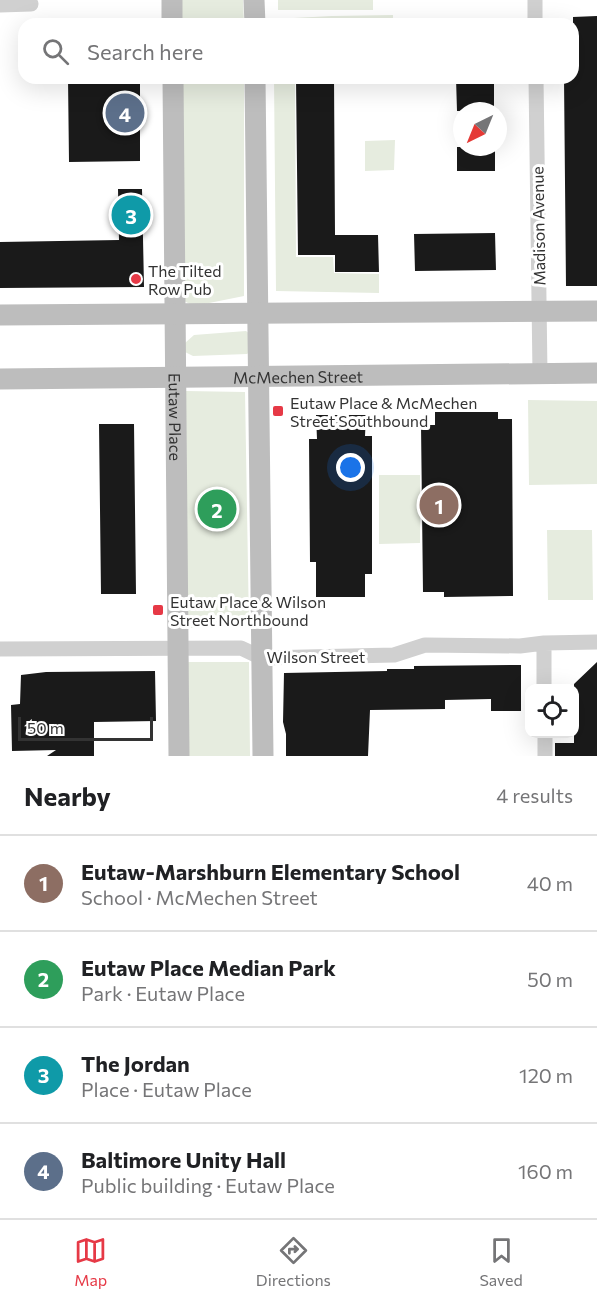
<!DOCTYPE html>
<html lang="en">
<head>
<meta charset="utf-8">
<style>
  body { margin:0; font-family:Commissioner,sans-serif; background:#f2f2f2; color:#202124 }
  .controls { position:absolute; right:18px; bottom:18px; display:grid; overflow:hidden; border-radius:12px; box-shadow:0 6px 24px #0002 }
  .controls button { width:54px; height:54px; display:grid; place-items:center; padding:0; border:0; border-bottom:2px solid #e0e0e0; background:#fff; color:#202124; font:30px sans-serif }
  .compass { position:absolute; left:453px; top:102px; width:54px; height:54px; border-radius:50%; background:#fff; box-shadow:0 6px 24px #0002; rotate:223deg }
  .scale { position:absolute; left:18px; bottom:15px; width:135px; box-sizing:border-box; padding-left:6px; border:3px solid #333; border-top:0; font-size:16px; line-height:21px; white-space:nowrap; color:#333; -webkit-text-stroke:4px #fff; paint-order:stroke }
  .you { position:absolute; left:351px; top:468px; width:21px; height:21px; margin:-15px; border:4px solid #fff; border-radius:50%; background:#1a73e8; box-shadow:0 0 0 9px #1a73e833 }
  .badge { display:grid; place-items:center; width:39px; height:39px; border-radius:50%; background:#e63946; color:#fff; font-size:20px; font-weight:700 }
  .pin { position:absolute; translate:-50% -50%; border:3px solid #fff; box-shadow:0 2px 6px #0006 }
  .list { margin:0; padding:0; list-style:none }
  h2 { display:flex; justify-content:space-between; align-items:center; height:78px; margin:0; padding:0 24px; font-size:26px }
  h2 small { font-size:20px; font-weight:400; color:#757577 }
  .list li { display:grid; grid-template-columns:39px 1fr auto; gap:18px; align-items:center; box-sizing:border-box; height:96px; padding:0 24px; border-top:2px solid #e0e0e0 }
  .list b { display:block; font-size:22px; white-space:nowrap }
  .list p { margin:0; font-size:20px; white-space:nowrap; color:#757577 }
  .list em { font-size:20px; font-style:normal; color:#757577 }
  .icon { flex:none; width:33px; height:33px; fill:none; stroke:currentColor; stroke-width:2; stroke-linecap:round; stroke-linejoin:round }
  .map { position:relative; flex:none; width:597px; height:756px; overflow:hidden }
  .search { position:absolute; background:#fff; box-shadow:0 6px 24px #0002; left:18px; right:18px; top:18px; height:66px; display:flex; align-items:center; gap:15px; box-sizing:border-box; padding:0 21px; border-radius:18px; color:#757577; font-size:22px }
  .sheet { height:462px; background:#fff }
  nav { display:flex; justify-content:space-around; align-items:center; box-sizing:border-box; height:84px; border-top:2px solid #e0e0e0; background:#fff; font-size:16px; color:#757577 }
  nav a { display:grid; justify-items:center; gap:3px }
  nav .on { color:#e63946 }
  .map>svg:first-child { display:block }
  .green { fill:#e6ecdf }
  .building { fill:#1a1a1a }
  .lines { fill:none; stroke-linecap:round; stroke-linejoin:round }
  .street { stroke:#d0d0d0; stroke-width:15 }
  .secondary { stroke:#bdbdbd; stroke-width:21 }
  .poi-dot { fill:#e63946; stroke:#fff; stroke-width:2 }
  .labels { text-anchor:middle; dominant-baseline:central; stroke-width:6; stroke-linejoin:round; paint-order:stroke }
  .street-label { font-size:16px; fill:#333; stroke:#fff }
  .poi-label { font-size:16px; fill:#333; stroke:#fff; text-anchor:start }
</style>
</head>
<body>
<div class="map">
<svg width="597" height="756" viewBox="0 0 597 756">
  <rect width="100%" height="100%" fill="#fff"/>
  <path class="green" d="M182,0H243L244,24H182Z
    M278,0H373V10H278Z
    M393,15V24H274V19L332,16Z
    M182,78H244V296L194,306L184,301Z
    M274,78H295L296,257H333L334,273L379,274V293L276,291Z
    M395,140L394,170L365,171V141Z
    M246,331L250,334V351L247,354L193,356L185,352V343L194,335Z
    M186,391L245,392L249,626L187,628Z
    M528,400L597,401V484L529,485Z
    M379,475H420V543L379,544Z
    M547,530H592L593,600H548Z
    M188,662H249L250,756H189Z"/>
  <path class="building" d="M597,16V286H566L564,78H573V17Z
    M68,78H140V161L69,162Z
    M296,78H334L335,235H378L379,272H335V255H298Z
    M456,78H494V111H457Z
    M457,147H495V171H457Z
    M118,189H142L144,287L0,288V242L119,240Z
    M495,233L496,270L415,271L414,234Z
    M435,412H498V419H512L513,596L444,597V592H423L421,425H435Z
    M316,415H366L365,436H372V574H365V597H316V562H310L309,439H317Z
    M99,424H134L136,594H101Z
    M597,662V756H555V743H574V684Z
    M521,665V711H491V699L445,700V709L370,710L368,756H286V734L283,722L284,673L387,671V669H414V666Z
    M155,671L156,721L94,722V756H47L56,750L12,751L11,705L20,704L21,675L46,672Z"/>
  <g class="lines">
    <path class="street" d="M535,0V24
      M0,5L31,4
      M536,78L540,374
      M544,643V688
      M0,649L241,648L262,658L394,655L425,645L520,646L544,643L597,642
      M545,734V756"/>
    <g class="secondary">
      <path d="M172,0V24"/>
      <path d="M254,0L255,24"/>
      <path id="s1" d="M173,78L179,756"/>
      <path d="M255,78L263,756"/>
      <path d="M0,315L597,311"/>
      <path id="s2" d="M0,379L597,373"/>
    </g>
  </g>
  <g class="poi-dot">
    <circle cx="136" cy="279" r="6"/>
    <rect x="272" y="405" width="12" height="12" rx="3"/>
    <rect x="152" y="604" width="12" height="12" rx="3"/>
  </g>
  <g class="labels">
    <g class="street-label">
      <text transform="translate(538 226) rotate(-91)">Madison Avenue</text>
      <text stroke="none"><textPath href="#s2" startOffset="298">McMechen Street</textPath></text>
      <text stroke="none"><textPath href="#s1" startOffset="339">Eutaw Place</textPath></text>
      <text x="316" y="656">Wilson Street</text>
    </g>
    <g class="poi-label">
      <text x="148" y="270">The Tilted<tspan x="148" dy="18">Row Pub</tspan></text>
      <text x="290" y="402">Eutaw Place &amp; McMechen<tspan x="290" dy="18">Street Southbound</tspan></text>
      <text x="170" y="601">Eutaw Place &amp; Wilson<tspan x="170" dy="18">Street Northbound</tspan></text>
    </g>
  </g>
</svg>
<div class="controls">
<button><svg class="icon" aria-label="locate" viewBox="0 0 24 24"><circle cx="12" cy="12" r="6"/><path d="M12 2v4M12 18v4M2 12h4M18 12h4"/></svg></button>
</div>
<svg class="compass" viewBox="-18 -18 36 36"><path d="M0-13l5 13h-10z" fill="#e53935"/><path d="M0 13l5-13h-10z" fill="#757577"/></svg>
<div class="scale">50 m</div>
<div class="you"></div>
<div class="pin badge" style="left:439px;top:505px;background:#8d6e63">1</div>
<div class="pin badge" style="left:217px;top:509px;background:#2e9e5b">2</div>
<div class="pin badge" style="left:131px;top:215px;background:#0f9aa8">3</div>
<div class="pin badge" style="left:125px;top:113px;background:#5c6f8a">4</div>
<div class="search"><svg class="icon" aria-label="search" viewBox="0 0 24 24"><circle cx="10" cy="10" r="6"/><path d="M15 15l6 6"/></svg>Search here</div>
</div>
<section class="sheet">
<h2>Nearby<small>4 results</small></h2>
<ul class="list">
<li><span class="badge" style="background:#8d6e63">1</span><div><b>Eutaw-Marshburn Elementary School</b><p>School · McMechen Street</p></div><em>40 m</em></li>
<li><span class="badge" style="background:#2e9e5b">2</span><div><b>Eutaw Place Median Park</b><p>Park · Eutaw Place</p></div><em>50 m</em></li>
<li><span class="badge" style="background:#0f9aa8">3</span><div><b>The Jordan</b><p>Place · Eutaw Place</p></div><em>120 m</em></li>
<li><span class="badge" style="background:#5c6f8a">4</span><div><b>Baltimore Unity Hall</b><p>Public building · Eutaw Place</p></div><em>160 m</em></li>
</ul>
</section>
<nav>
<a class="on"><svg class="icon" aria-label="map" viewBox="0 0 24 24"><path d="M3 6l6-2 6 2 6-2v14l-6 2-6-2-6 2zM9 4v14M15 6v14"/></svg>Map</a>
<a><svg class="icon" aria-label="directions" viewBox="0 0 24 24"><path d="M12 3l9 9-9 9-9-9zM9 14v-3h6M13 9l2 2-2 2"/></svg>Directions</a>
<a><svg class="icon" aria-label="saved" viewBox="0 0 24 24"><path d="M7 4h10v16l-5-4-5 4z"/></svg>Saved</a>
</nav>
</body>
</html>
